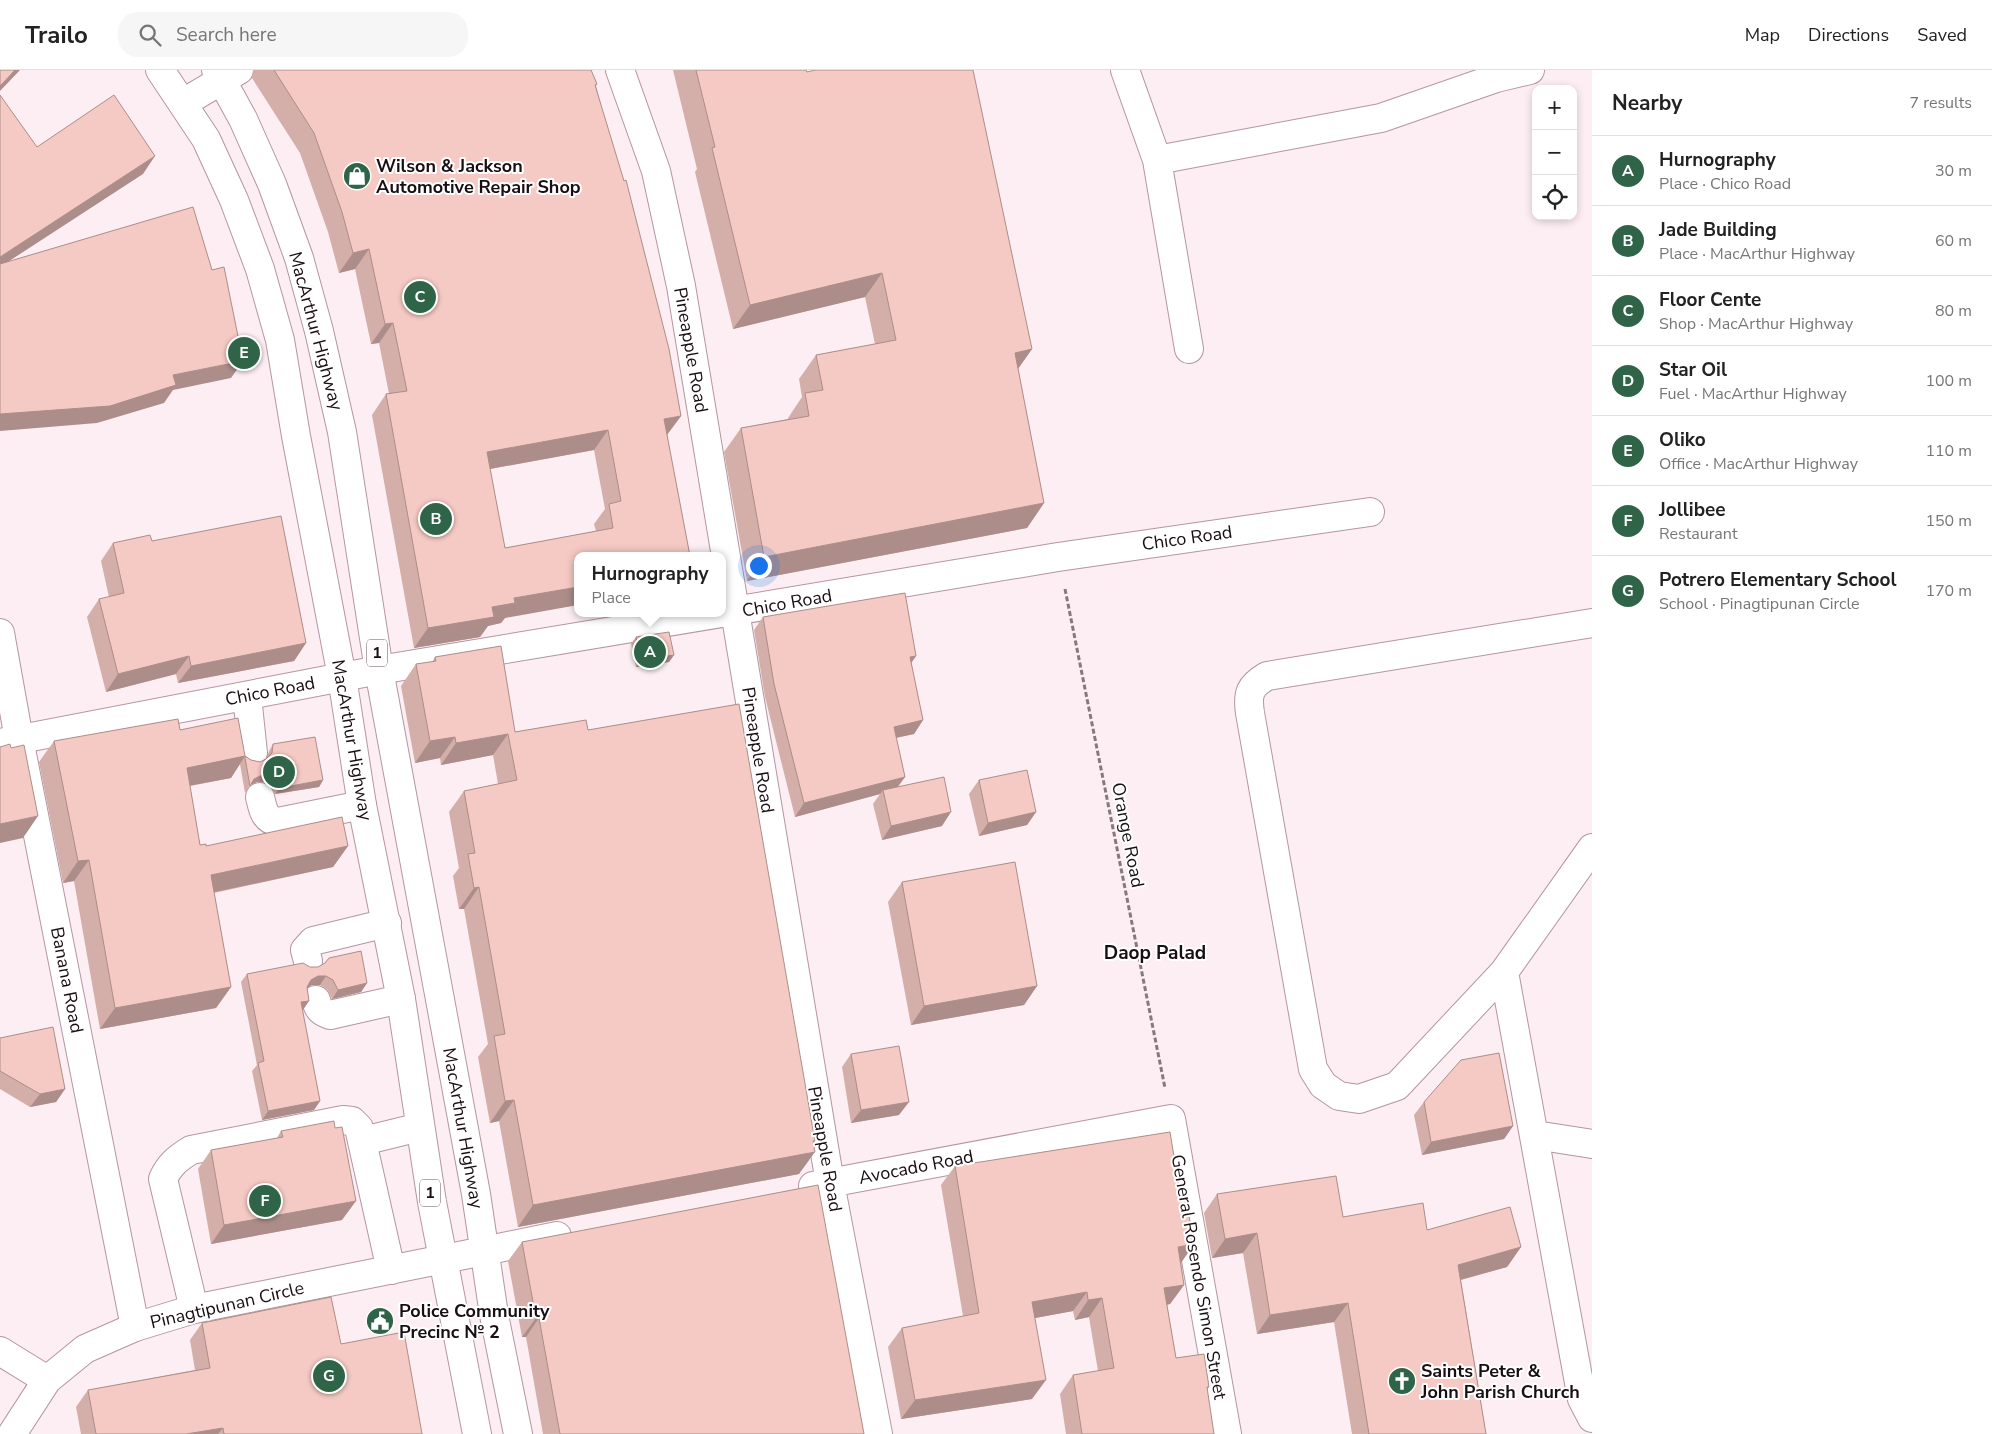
<!DOCTYPE html>
<html lang="en">
<head>
<meta charset="utf-8">
<style>
  body { margin:0; font-family:"Nunito Sans",sans-serif; background:#f6f6f6; color:#222 }
  .controls { position:absolute; right:15px; top:15px; display:grid; overflow:hidden; border-radius:10px; box-shadow:0 2px 8px #0003 }
  .controls button { width:45px; height:45px; display:grid; place-items:center; padding:0; border:0; border-bottom:1px solid #e0e0e0; background:#fff; color:#222; font:25px sans-serif }
  .you { position:absolute; left:758px; top:495px; width:18px; height:18px; margin:-12px; border:4px solid #fff; border-radius:50%; background:#1a73e8; box-shadow:0 0 0 8px #1a73e833 }
  .badge { display:grid; place-items:center; width:32px; height:32px; border-radius:50%; background:#306449; color:#fff; font-size:16px; font-weight:700 }
  .pin { position:absolute; translate:-50% -50%; border:2px solid #fff; box-shadow:0 1px 5px #0006 }
  .popup { position:absolute; left:574px; top:482px; width:152px; height:65px; box-sizing:border-box; display:grid; place-content:center; border-radius:10px; background:#fff; filter:drop-shadow(0 1px 4px #0005); font-size:16px; white-space:nowrap; color:#767676 }
  .popup b { font-size:19px; color:#222 }
  .popup::after { content:''; position:absolute; left:50%; top:100%; margin-left:-10px; border:10px solid transparent; border-top-color:#fff }
  .list { margin:0; padding:0; list-style:none }
  h2 { display:flex; justify-content:space-between; align-items:center; height:65px; margin:0; padding:0 20px; font-size:21px }
  h2 small { font-size:16px; font-weight:400; color:#767676 }
  .list li { display:grid; grid-template-columns:32px 1fr auto; gap:15px; align-items:center; box-sizing:border-box; height:70px; padding:0 20px; border-top:1px solid #e0e0e0 }
  .list b { display:block; font-size:19px; white-space:nowrap }
  .list p { margin:0; font-size:16px; white-space:nowrap; color:#767676 }
  .list em { font-size:16px; font-style:normal; color:#767676 }
  .icon { flex:none; width:28px; height:28px; fill:none; stroke:currentColor; stroke-width:2; stroke-linecap:round; stroke-linejoin:round }
  .map { position:relative; flex:none; width:1592px; height:1364px; overflow:hidden }
  header { display:flex; align-items:center; gap:30px; box-sizing:border-box; height:70px; padding:0 25px; background:#fff; border-bottom:1px solid #e0e0e0 }
  header strong { font-size:24px }
  nav { display:flex; gap:28px; margin-inline-start:auto; font-size:18px }
  .search { width:350px; height:45px; background:#f6f6f6; display:flex; align-items:center; gap:12px; box-sizing:border-box; padding:0 18px; border-radius:20px; color:#767676; font-size:19px }
  main { display:flex }
  aside { flex:1; background:#fff }
  .map>svg:first-child { display:block }
  .lines { fill:none; stroke-linecap:round; stroke-linejoin:round }
  .minor-casing { stroke:#b595a2; stroke-width:30 }
  .major-casing { stroke:#b595a2; stroke-width:30 }
  .highway-casing { stroke:#b595a2; stroke-width:30 }
  .path { stroke:#86797e; stroke-width:3; stroke-dasharray:5 2.5; stroke-linecap:butt }
  .minor { stroke:#fff; stroke-width:28 }
  .major { stroke:#fff; stroke-width:28 }
  .highway { stroke:#fff; stroke-width:28 }
  .wall { fill:#d4aea9; fill-rule:evenodd }
  .shaded-wall { fill:#ac8d89 }
  .building { fill:#f6cac4; stroke:#ac8d89; fill-rule:evenodd }
  .labels { text-anchor:middle; dominant-baseline:central; stroke-width:4; stroke-linejoin:round; paint-order:stroke }
  .shield { fill:#fff; stroke:#5e5659; stroke-width:1 }
  .shield-label { font-size:16px; font-weight:bold; fill:#190e12 }
  .poi-label { font-size:18px; font-weight:bold; fill:#190e12; stroke:#fff; text-anchor:start }
  .street-label { font-size:18px; fill:#190e12; stroke:#fff }
  .neighbourhood-label { font-size:19px; font-weight:bold; fill:#190e12; stroke:#fff }
</style>
</head>
<body>
<header>
<strong>Trailo</strong>
<div class="search"><svg class="icon" aria-label="search" viewBox="0 0 24 24"><circle cx="10" cy="10" r="6"/><path d="M15 15l6 6"/></svg>Search here</div>
<nav><a>Map</a><a>Directions</a><a>Saved</a></nav>
</header>
<main>
<div class="map">
<svg width="1592" height="1364" viewBox="0 0 1592 1364">
  <rect width="100%" height="100%" fill="#fceef3"/>
  <g class="lines">
    <defs>
      <path id="minor" d="M620,0L656,101L681,216L830,1113L878,1364
        M1125,0L1157,90L1189,279
        M1157,90L1381,48L1496,8L1530,0
        M1592,553L1267,606C1250,616 1247,623 1250,643L1313,999L1323,1015L1339,1026L1359,1029L1397,1016L1504,902L1592,778
        M0,563L19,669L135,1257
        M247,626L253,683
        M0,673L379,600L1058,487L1370,442
        M260,727C263,739 264,750 278,752L362,735
        M308,891L305,880L313,871L387,853
        M1504,902L1582,1329L1592,1348
        M316,930C318,939 321,942 330,945L401,929
        M1535,1065L1592,1074
        M363,1071L420,1057
        M813,1116L1171,1049L1227,1364
        M484,1181L557,1166
        M194,1239L163,1109C169,1095 178,1088 191,1080L343,1050L352,1051L359,1058L391,1200"/>
      <path id="major" d="M183,33L239,0
        M0,1281L47,1310
        M12,1364L47,1310L85,1279L135,1257L194,1239L484,1181"/>
      <path id="highway" d="M160,0L206,69L234,130L260,199L280,270L296,366L342,607L362,735L401,929L432,1132L477,1364
        M216,0L243,49L272,114L299,188L319,261L342,362L379,600L476,1124L494,1245L518,1364"/>
    </defs>
    <use href="#minor" class="minor-casing"/>
    <use href="#major" class="major-casing"/>
    <use href="#highway" class="highway-casing"/>
    <path class="path" d="M1065,519L1165,1018"/>
    <use href="#minor" class="minor"/>
    <use href="#major" class="major"/>
    <use href="#highway" class="highway"/>
  </g>
  <path class="wall" d="M253,0H591L597,14L596,16L681,346L667,365L690,486L505,548L501,553L488,556L480,567L414,578L372,345L386,324H389L379,273L371,274L355,199L339,203L328,162L300,83L252,8ZM594,380L605,439L594,454L596,461L505,478L490,399Z
    M673,0H806L807,2L1032,279L1018,299L1044,433L1027,458L747,511L724,382L741,358L788,349V348L802,327L799,309L816,285L875,274L865,227L733,259L695,102L697,99Z
    M152,471L306,573L294,591L178,613L176,604L106,622L87,547L99,529L109,527L101,491L113,473Z
    M763,547L916,586L911,593L923,650L914,664L896,668L905,707L898,717L942,756L882,770L873,734L880,724L795,747L765,627L754,560Z
    M636,567L674,585L669,592L636,597L631,574Z
    M435,587L515,662L588,660L813,1074L799,1104L518,1157L499,1051L490,1053L478,987L488,974L464,839H459L453,806L459,798L449,742L464,721L498,714L493,685L441,695L440,688L415,693L401,616L416,594L432,592Z
    M180,660L245,686L251,690L260,692L267,688L269,681L273,674L323,710L319,717L275,724L271,716L265,712H257L250,715L245,723L240,694L231,708L190,716L200,775L206,776H348L333,797L214,823L231,917L216,938L100,959L74,811L63,813L39,692L54,671Z
    M979,710L1036,742L1027,755L979,766L969,724Z
    M902,812L1037,916L1024,935L911,955L888,832Z
    M329,888L367,913L361,922L332,929L327,919L320,915H312L307,918L309,931L302,940L320,1031L314,1040L262,1050L252,1001L257,995L241,912L247,904L310,897H318L324,894Z
    M0,968L65,1019L56,1032L30,1037L0,1019Z
    M851,984L899,1045L851,1053L842,997Z
    M1424,1032L1513,1056L1504,1069L1422,1085L1414,1045Z
    M335,1058L342,1150L211,1174L198,1099L211,1080L277,1068L281,1061Z
    M955,1096L1181,1193L1184,1215L1170,1234L1167,1235L1176,1288L1209,1317L1207,1320L1214,1364H1066L1060,1324L1073,1305L1098,1301L1089,1247L1075,1250L1073,1241L1035,1248L1032,1329L901,1349L888,1277L902,1258L963,1246L941,1115Z
    M1217,1124L1343,1147L1427,1160L1521,1177L1507,1197L1461,1210L1486,1364H1352L1334,1252L1257,1264L1243,1183L1212,1188L1204,1143Z
    M522,1172L864,1364H543L526,1267H522L508,1191Z
    M202,1253L341,1274L422,1364H81L76,1337L88,1320L195,1300L190,1270Z"/>
  <path class="shaded-wall" d="M15,0H20L0,21V16Z
    M155,86L143,104L0,197V187Z
    M369,179L355,199L339,203L353,183Z
    M882,203L865,227L733,259L750,235Z
    M393,253L379,273L371,274L385,254Z
    M1032,279L1015,303V283Z
    M243,291L231,308L173,320L164,333L97,353L0,361V344L173,305Z
    M681,346L666,366L664,349Z
    M608,360L594,380L473,402L487,382Z
    M1044,433L1027,458L747,511L764,487Z
    M578,517V535L505,548L501,553L488,556L480,567L414,578L428,558L514,528Z
    M306,573L294,591L178,613L191,596Z
    M674,585L669,592L636,597L641,590Z
    M189,586L176,604L106,622L118,604Z
    M916,586L907,599L910,587Z
    M923,650L914,664L885,670L894,657Z
    M508,664L493,685L441,695L456,673Z
    M455,667L440,688L415,693L430,671Z
    M245,686L231,708L172,719L187,698Z
    M262,705H270L265,712H257L250,715L254,709Z
    M905,707L895,720H883L880,724L795,747L804,733Z
    M323,710L319,717L275,724L280,718Z
    M951,742L942,756L882,770L891,756Z
    M1036,742L1027,755L979,766L988,753Z
    M38,746L23,768L0,773V754Z
    M348,776L333,797L196,826L211,805Z
    M89,790L74,811L63,813L78,791Z
    M479,817L464,839H459L474,818Z
    M318,906H326L320,915H312L305,919L311,910Z
    M367,913L361,922L332,929L338,920Z
    M1037,916L1024,935L911,955L924,936Z
    M231,917L216,938L100,959L115,938Z
    M309,931L303,940L294,941L301,932Z
    M65,1019L56,1032L30,1037L40,1024Z
    M514,1030L499,1051L490,1053L505,1031Z
    M320,1031L314,1040L262,1050L268,1041Z
    M909,1032L899,1045L851,1053L861,1040Z
    M1513,1056L1504,1069L1422,1085L1431,1072Z
    M815,1071L806,1084L815,1082L799,1104L518,1157L533,1135Z
    M356,1131L342,1150L211,1174L224,1155Z
    M1257,1163L1243,1183L1212,1188L1225,1169Z
    M1194,1174L1181,1193L1164,1196L1178,1177Z
    M1521,1177L1507,1197L1445,1214L1458,1195Z
    M1184,1215L1170,1234L1150,1237L1164,1218Z
    M1087,1222L1073,1241L1019,1251L1032,1232Z
    M1102,1228L1089,1247L1075,1250L1088,1230Z
    M1348,1233L1334,1252L1257,1264L1270,1245Z
    M536,1248H539L526,1267H522Z
    M1046,1310L1032,1329L901,1349L915,1330Z
    M223,1358L218,1364H186Z"/>
  <path class="building" d="M0,0H15L0,16Z
    M274,0H591L597,14L595,15L624,111L626,110L669,279L681,346L664,349L690,486H578V517L514,528L515,533L492,537L494,547L428,558L386,324L407,321L393,253L385,254L369,179L353,183L342,142L314,63ZM608,360L621,431L609,434L613,458L505,478L487,382Z
    M696,0H806L807,2L815,0H973L1032,279L1015,283L1044,433L764,487L741,358L809,346L805,323L823,320L816,285L896,270L882,203L750,235L712,78L715,77Z
    M0,25L37,77L114,25L155,86L0,187Z
    M193,137L212,200L224,197L243,291L173,305L176,315L110,336L0,344V194Z
    M281,446L306,573L191,596L189,586L118,604L99,529L124,523L113,473L150,465L152,471Z
    M905,523L916,586L910,587L923,650L894,657L905,707L804,733L774,614L763,547Z
    M669,562L674,585L641,590L636,567Z
    M501,576L515,662L586,650L588,660L739,634L815,1071H813L815,1082L533,1135L514,1030L505,1031L494,966L505,964L479,817L474,818L468,784L475,783L464,721L517,710L508,664L456,673L455,667L430,671L416,594L436,591L435,587Z
    M238,648L245,686L187,698L200,775L206,774V776L342,747L348,776L211,805L231,917L115,938L89,790L78,791L54,671L178,649L180,660Z
    M315,667L323,710L280,718L276,709L270,705H262L254,709L250,716L245,688V686L251,690L260,692L266,689L272,683L273,674Z
    M10,674L11,678L24,675L38,746L0,754V677Z
    M1027,700L1036,742L988,753L979,710Z
    M944,707L951,742L891,756L883,720Z
    M1015,792L1037,916L924,936L902,812Z
    M361,881L367,913L338,920L333,910L326,906H318L311,910L307,917L309,931L301,932L320,1031L268,1041L258,993L264,991L247,904L303,893L310,897H318L325,893L329,888Z
    M53,957L65,1019L40,1024L0,1001V968Z
    M899,976L909,1032L861,1040L851,984Z
    M1499,983L1513,1056L1431,1072L1424,1032L1461,990Z
    M334,1051L335,1058L342,1057L356,1131L224,1155L211,1080L283,1067L281,1061Z
    M1170,1062L1181,1130L1186,1129L1194,1174L1178,1177L1184,1215L1164,1218L1176,1288L1204,1284L1209,1317H1207L1214,1364H1082L1073,1305L1114,1298L1102,1228L1088,1230L1087,1222L1032,1232L1046,1310L915,1330L902,1258L979,1243L955,1096Z
    M1336,1106L1343,1147L1423,1133L1427,1160L1510,1137L1521,1177L1458,1195L1486,1364H1369L1348,1233L1270,1245L1257,1163L1225,1169L1217,1124Z
    M818,1115L864,1364H560L539,1248H536L522,1172Z
    M331,1227L341,1274L404,1262L422,1364H224L223,1358L186,1364H96L88,1320L210,1298L202,1253Z"/>
  <defs>
    <symbol id="shop-disc" viewBox="-11 -11 22 22"><circle r="9.5" fill="#306449" stroke="#fff"/><path d="M-5-2.5h2.3a2.7 3.5 0 0 1 5.4 0H5L5.5 6h-11ZM-1.5-2.5h3a1.5 2.3 0 0 0-3 0Z" fill="#fff"/></symbol>
    <symbol id="civic-disc" viewBox="-11 -11 22 22"><circle r="9.5" fill="#306449" stroke="#fff"/><path d="M-.6-6.5H3V-4.5H.6V-3L4-1V1h2V6H-6V1h2V-1L-.6-3ZM-1.2 2.5V6h2.4V2.5Z" fill="#fff"/></symbol>
    <symbol id="church-disc" viewBox="-11 -11 22 22"><circle r="9.5" fill="#306449" stroke="#fff"/><path d="M-1.2-6h2.4v3.5h3.3v2.4h-3.3V6h-2.4V-.1h-3.3v-2.4h3.3Z" fill="#fff"/></symbol>
  </defs>
  <g fill-rule="evenodd">
    <use href="#shop-disc" x="341" y="90" width="32" height="32"/>
    <use href="#civic-disc" x="364" y="1235" width="32" height="32"/>
    <use href="#church-disc" x="1386" y="1295" width="32" height="32"/>
  </g>
  <g class="labels">
    <g class="shield">
      <rect x="367" y="569.5" width="20" height="27" rx="4"/>
      <rect x="420" y="1109.5" width="20" height="27" rx="4"/>
    </g>
    <g class="shield-label">
      <text x="377" y="583">1</text>
      <text x="430" y="1123">1</text>
    </g>
    <g class="poi-label">
      <text x="376" y="96">Wilson &amp; Jackson<tspan x="376" dy="21">Automotive Repair Shop</tspan></text>
      <text x="399" y="1241">Police Community<tspan x="399" dy="21">Precinc № 2</tspan></text>
      <text x="1421" y="1301">Saints Peter &amp;<tspan x="1421" dy="21">John Parish Church</tspan></text>
    </g>
    <g class="street-label">
      <text transform="translate(316 261) rotate(75)">MacArthur Highway</text>
      <text transform="translate(691 280) rotate(80)">Pineapple Road</text>
      <text transform="translate(1187 468) rotate(-8)">Chico Road</text>
      <text transform="translate(787 533) rotate(-10)">Chico Road</text>
      <text transform="translate(270 621) rotate(-11)">Chico Road</text>
      <text transform="translate(352 670) rotate(80)">MacArthur Highway</text>
      <text transform="translate(758 680) rotate(81)">Pineapple Road</text>
      <text transform="translate(1128 765) rotate(79)">Orange Road</text>
      <text transform="translate(67 910) rotate(79)">Banana Road</text>
      <text transform="translate(463 1058) rotate(80)">MacArthur Highway</text>
      <text transform="translate(825 1079) rotate(80)">Pineapple Road</text>
      <text transform="translate(916 1097) rotate(-11)">Avocado Road</text>
      <text transform="translate(1199 1207) rotate(80)">General Rosendo Simon Street</text>
      <text transform="translate(227 1235) rotate(-13)">Pinagtipunan Circle</text>
    </g>
    <g class="neighbourhood-label">
      <text x="1155" y="883">Daop Palad</text>
    </g>
  </g>
</svg>
<div class="controls">
<button>+</button>
<button>−</button>
<button><svg class="icon" aria-label="locate" viewBox="0 0 24 24"><circle cx="12" cy="12" r="6"/><path d="M12 2v4M12 18v4M2 12h4M18 12h4"/></svg></button>
</div>
<div class="you"></div>
<div class="pin badge" style="left:650px;top:582px">A</div>
<div class="popup"><b>Hurnography</b>Place</div>
<div class="pin badge" style="left:436px;top:449px">B</div>
<div class="pin badge" style="left:420px;top:227px">C</div>
<div class="pin badge" style="left:279px;top:702px">D</div>
<div class="pin badge" style="left:244px;top:283px">E</div>
<div class="pin badge" style="left:265px;top:1131px">F</div>
<div class="pin badge" style="left:329px;top:1306px">G</div>
</div>
<aside>
<h2>Nearby<small>7 results</small></h2>
<ul class="list">
<li><span class="badge">A</span><div><b>Hurnography</b><p>Place · Chico Road</p></div><em>30 m</em></li>
<li><span class="badge">B</span><div><b>Jade Building</b><p>Place · MacArthur Highway</p></div><em>60 m</em></li>
<li><span class="badge">C</span><div><b>Floor Cente</b><p>Shop · MacArthur Highway</p></div><em>80 m</em></li>
<li><span class="badge">D</span><div><b>Star Oil</b><p>Fuel · MacArthur Highway</p></div><em>100 m</em></li>
<li><span class="badge">E</span><div><b>Oliko</b><p>Office · MacArthur Highway</p></div><em>110 m</em></li>
<li><span class="badge">F</span><div><b>Jollibee</b><p>Restaurant</p></div><em>150 m</em></li>
<li><span class="badge">G</span><div><b>Potrero Elementary School</b><p>School · Pinagtipunan Circle</p></div><em>170 m</em></li>
</ul>
</aside>
</main>
</body>
</html>
